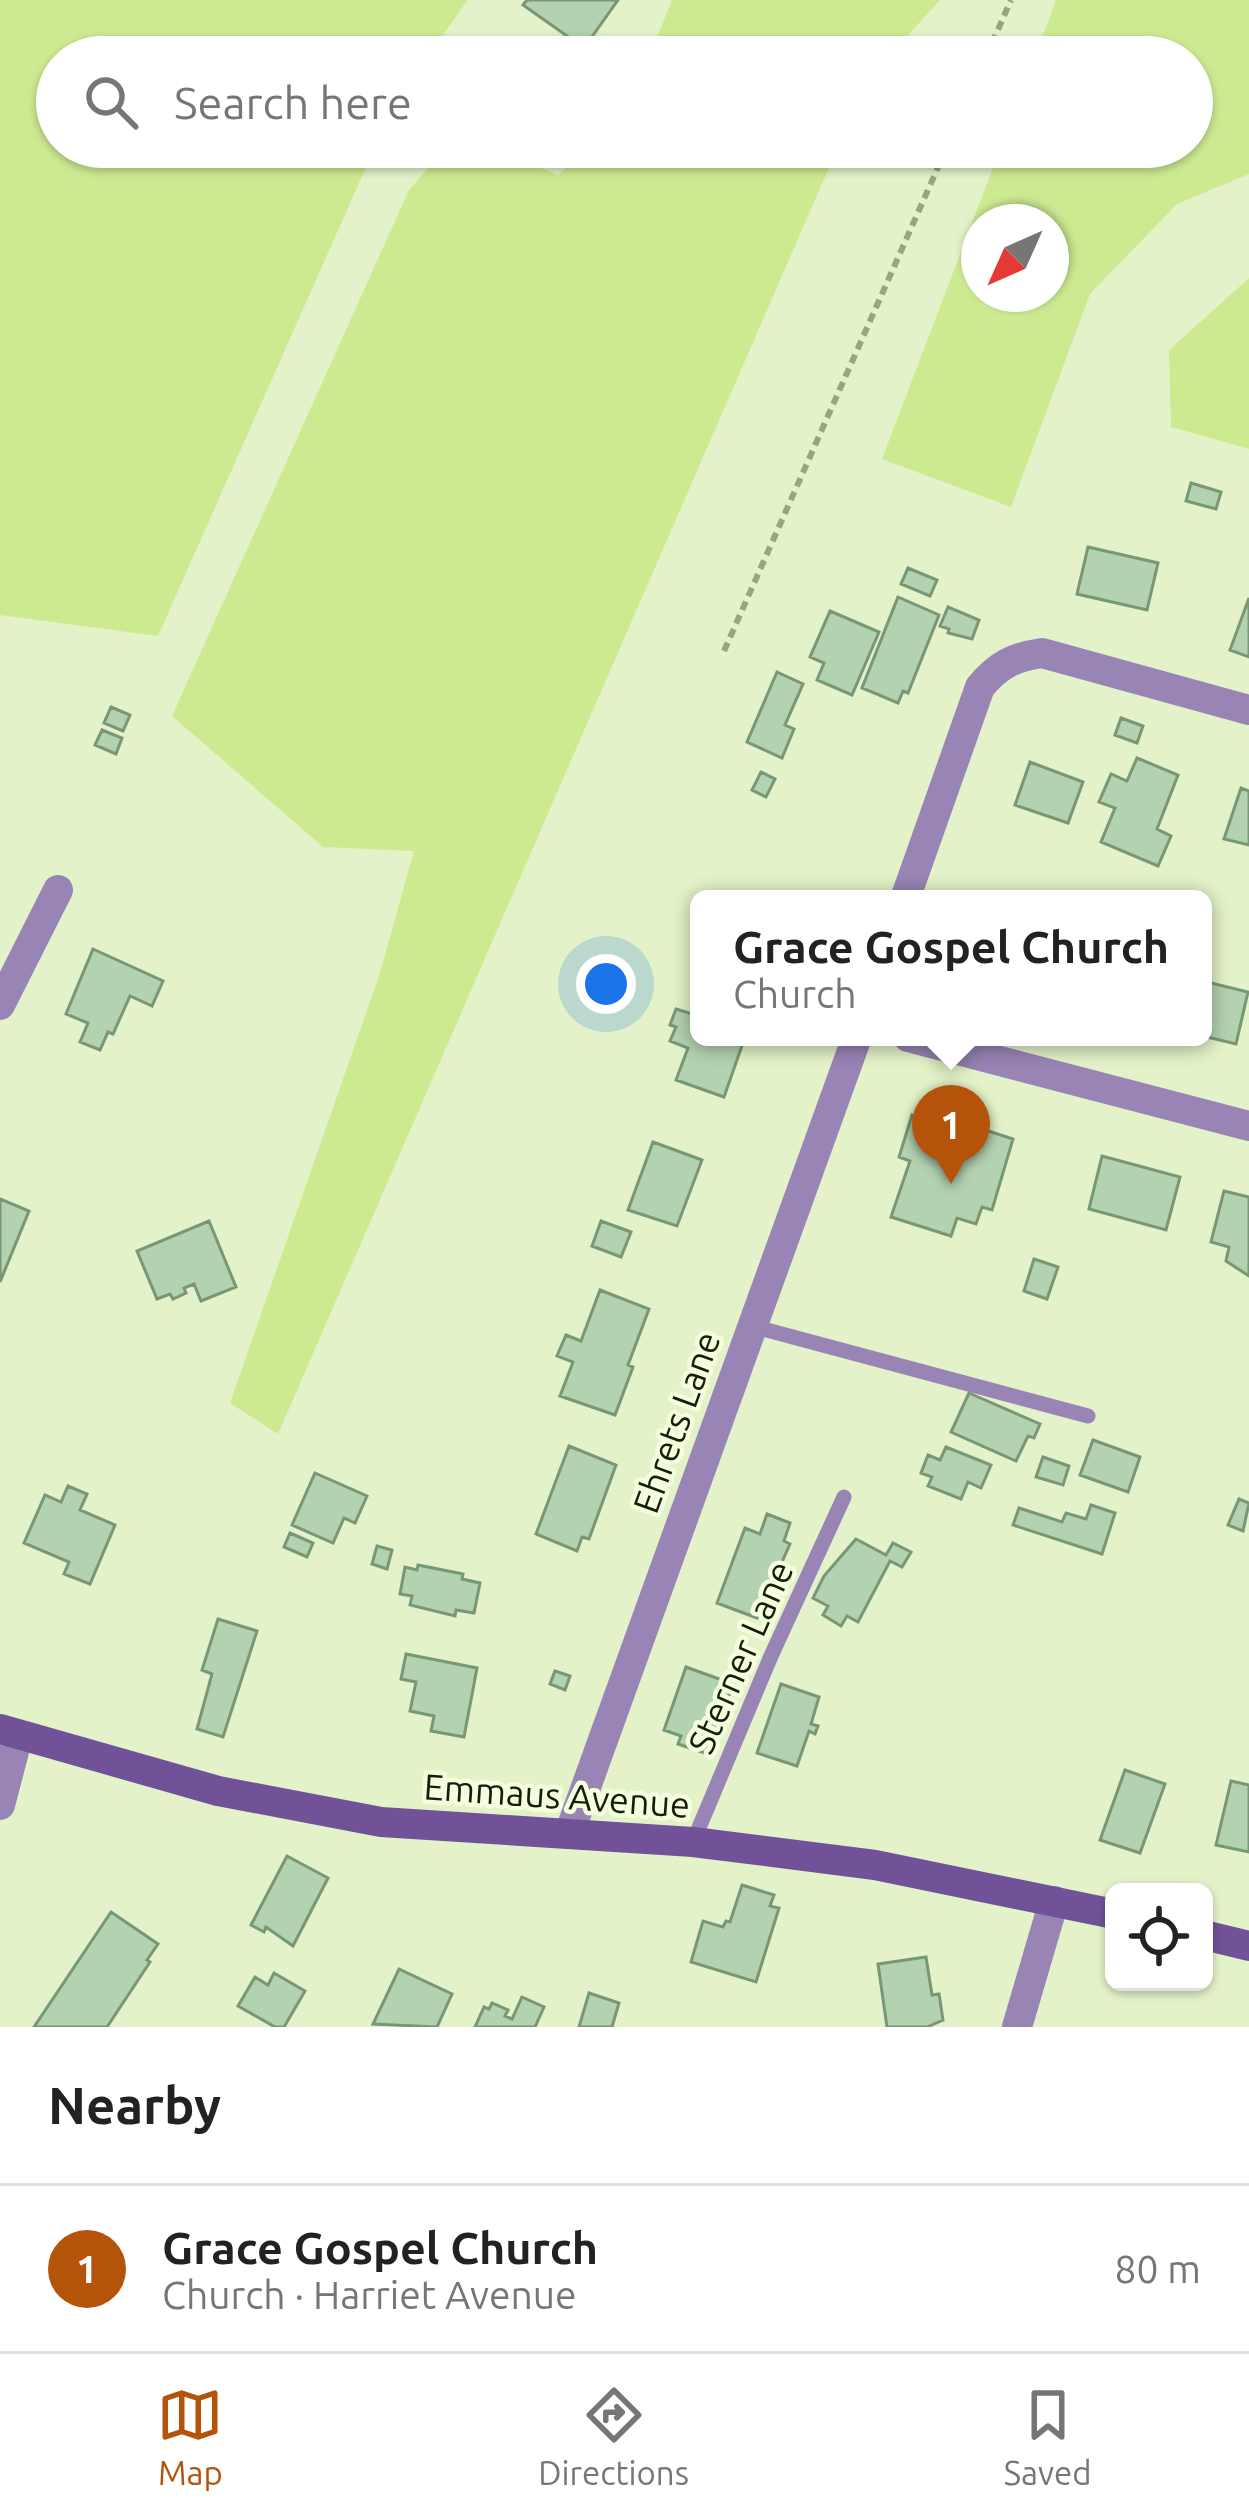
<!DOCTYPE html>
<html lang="en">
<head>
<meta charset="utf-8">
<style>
  body { margin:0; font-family:Ubuntu,sans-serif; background:#f6f6f6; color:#222 }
  .controls { position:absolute; right:36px; bottom:36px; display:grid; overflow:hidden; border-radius:18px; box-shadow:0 3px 9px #0004 }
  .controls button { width:108px; height:108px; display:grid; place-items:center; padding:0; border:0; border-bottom:3px solid #e0e0e0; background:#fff; color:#222; font:60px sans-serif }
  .compass { position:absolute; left:961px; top:204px; width:108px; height:108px; border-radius:50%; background:#fff; box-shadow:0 3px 9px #0004; rotate:225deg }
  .you { position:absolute; left:606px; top:984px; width:42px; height:42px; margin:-30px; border:9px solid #fff; border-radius:50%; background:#1a73e8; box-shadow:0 0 0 18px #1a73e833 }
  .badge { display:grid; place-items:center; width:78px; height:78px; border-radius:50%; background:#b45309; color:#fff; font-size:39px; font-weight:700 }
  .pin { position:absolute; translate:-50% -99px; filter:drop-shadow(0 3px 6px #0008) }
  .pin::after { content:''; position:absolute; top:63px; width:42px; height:36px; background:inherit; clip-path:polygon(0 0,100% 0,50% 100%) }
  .popup { position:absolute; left:690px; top:890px; width:522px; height:156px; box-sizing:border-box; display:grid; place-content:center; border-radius:18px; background:#fff; filter:drop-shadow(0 3px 9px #0005); font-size:39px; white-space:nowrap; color:#767676 }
  .popup b { font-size:45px; color:#222 }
  .popup::after { content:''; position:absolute; left:50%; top:100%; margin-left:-24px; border:24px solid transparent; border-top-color:#fff }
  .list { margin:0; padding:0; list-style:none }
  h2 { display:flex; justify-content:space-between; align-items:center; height:156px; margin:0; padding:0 48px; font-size:51px }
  h2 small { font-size:39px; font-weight:400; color:#767676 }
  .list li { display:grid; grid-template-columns:78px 1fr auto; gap:36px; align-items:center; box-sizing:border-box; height:168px; padding:0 48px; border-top:3px solid #e0e0e0 }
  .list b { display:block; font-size:45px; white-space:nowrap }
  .list p { margin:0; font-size:39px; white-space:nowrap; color:#767676 }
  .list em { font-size:39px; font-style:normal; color:#767676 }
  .icon { flex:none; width:66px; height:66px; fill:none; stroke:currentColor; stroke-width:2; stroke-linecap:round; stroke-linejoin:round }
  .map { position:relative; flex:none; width:1249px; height:2027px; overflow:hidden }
  .search { position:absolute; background:#fff; box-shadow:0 3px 9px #0004; left:36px; right:36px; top:36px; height:132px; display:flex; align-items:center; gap:30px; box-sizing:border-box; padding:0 42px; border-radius:66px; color:#767676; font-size:45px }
  .sheet { height:324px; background:#fff }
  nav { display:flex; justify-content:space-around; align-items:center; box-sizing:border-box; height:168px; border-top:3px solid #e0e0e0; background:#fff; font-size:33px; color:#767676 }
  nav a { display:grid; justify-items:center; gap:6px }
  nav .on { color:#b45309 }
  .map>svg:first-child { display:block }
  .green { fill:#ceea91; fill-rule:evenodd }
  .building { fill:#b3d2b0; stroke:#799777; stroke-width:3 }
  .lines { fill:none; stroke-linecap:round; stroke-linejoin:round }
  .path { stroke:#99a483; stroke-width:6; stroke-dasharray:9 6; stroke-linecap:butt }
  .service { stroke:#9884b5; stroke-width:15 }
  .minor { stroke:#9884b5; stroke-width:30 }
  .secondary { stroke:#715298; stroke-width:30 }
  .labels { text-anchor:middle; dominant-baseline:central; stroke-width:9; stroke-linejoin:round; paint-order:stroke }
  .street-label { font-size:36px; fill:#171c0c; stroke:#f2fedc }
</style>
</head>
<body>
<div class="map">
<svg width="1249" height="2027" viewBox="0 0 1249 2027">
  <rect width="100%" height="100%" fill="#e3f2c8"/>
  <path class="green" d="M0,0H468L427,57H57V147H375L158,636L0,615Z
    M672,0H940L888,57H649Z
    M1056,0H1249V174L1177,204L1090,294L1011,507L882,459L1001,147H1192V57H1035ZM979,222H1051V294H979Z
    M589,147H838L278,1434L230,1403L380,973L414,851L323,847L172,716L409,190L433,163L510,155L558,175Z
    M1249,278V449L1171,427L1169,350Z"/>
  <path class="building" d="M527,0H618L584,48L523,5Z
    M1191,483L1221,492L1216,509L1186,501Z
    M1088,547L1158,563L1147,610L1077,594Z
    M908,568L937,580L930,596L901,584Z
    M898,597L939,615L908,693L903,691L898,703L862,688Z
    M1249,598V657L1230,650Z
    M948,607L979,620L972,639L948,633L949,629L940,626Z
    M830,611L879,632L852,695L817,680L824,663L810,657Z
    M777,672L803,684L785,725L794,729L782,758L747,742Z
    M111,707L130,715L123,731L104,723Z
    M1121,718L1143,726L1137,743L1115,735Z
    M102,730L122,738L116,754L95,745Z
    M1137,758L1178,775L1157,829L1171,836L1158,866L1101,842L1115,808L1099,802L1111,774L1127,781Z
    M1030,762L1083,782L1068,823L1015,805Z
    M761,772L775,779L766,797L752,790Z
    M1241,788L1249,791V845L1224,839Z
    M93,949L163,981L152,1006L130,996L113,1034L108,1032L100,1050L80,1042L88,1023L66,1014Z
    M1203,981L1248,992L1236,1044L1203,1036Z
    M676,1009L699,1016V1037H745L724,1097L676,1080L688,1048L670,1041L676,1027L670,1025Z
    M924,1110L1013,1139L992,1210L982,1207L976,1224L957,1218L951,1236L891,1217L910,1161L899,1157L912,1115L921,1118Z
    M653,1142L702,1160L677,1226L628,1210Z
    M1102,1156L1180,1177L1166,1230L1089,1209Z
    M1224,1191L1249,1197V1276L1226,1261L1229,1247L1211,1242Z
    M0,1199L29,1211L0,1282Z
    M209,1221L236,1287L201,1301L194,1284L184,1288L186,1293L173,1299L170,1294L157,1299L137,1251Z
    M601,1221L631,1232L621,1257L592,1246Z
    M1034,1259L1058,1267L1047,1299L1024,1291Z
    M600,1290L649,1309L628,1365L633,1367L615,1415L560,1396L573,1362L557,1356L566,1335L581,1341Z
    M969,1393L1040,1424L1034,1438L1028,1436L1016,1461L951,1432Z
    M1093,1440L1140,1457L1128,1492L1080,1475Z
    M569,1446L616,1465L589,1539L582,1537L577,1551L536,1534Z
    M946,1447L991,1465L981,1488L968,1482L961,1499L928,1486L932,1477L921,1473L928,1455L940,1460Z
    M1043,1457L1069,1466L1063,1485L1036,1477Z
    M315,1473L367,1496L355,1523L344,1518L333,1543L292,1525Z
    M68,1486L87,1494L80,1510L115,1525L90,1584L64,1574L69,1562L24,1543L45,1495L61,1502Z
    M1239,1499L1249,1503L1243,1531L1228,1525Z
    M1091,1505L1115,1513L1102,1554L1013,1525L1019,1508L1062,1522L1066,1513L1086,1519Z
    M767,1514L790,1523L784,1541L790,1544L757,1618L717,1603L745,1528L760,1534Z
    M290,1533L313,1543L307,1557L284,1547Z
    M856,1539L886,1555L893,1543L911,1552L902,1567L890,1561L858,1622L847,1616L841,1626L823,1615L828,1606L813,1598L824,1576Z
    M377,1546L392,1550L387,1569L372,1564Z
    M418,1565L463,1574L462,1579L480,1583L474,1613L456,1610L455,1616L410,1605L412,1596L400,1594L405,1567L417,1570Z
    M218,1619L257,1631L223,1737L197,1729L212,1674L202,1670Z
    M406,1654L477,1668L464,1737L431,1731L434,1716L410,1711L416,1682L401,1679Z
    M686,1667L733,1684L708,1754L678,1744L681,1736L664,1730Z
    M555,1671L570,1676L565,1690L550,1684Z
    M781,1684L819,1697L811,1724L818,1726L815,1734L809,1731L797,1766L757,1753Z
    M1125,1770L1165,1784L1140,1853L1100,1840Z
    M1231,1781L1249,1785V1852L1216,1845Z
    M287,1856L328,1878L293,1946L266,1927L264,1932L251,1925Z
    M742,1885L774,1895L770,1906L779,1908L756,1982L691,1962L703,1921L723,1927L726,1921L730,1922Z
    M111,1912L158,1944L147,1960L150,1962L107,2027H34Z
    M926,1957L932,1995L939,1994L943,2020L927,2027H887L878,1964Z
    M399,1969L452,1994L437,2027L373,2024Z
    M274,1973L305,1991L284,2027H275L238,2006L255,1977L268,1985Z
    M589,1993L619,2003L612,2027H579Z
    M522,1997L544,2007L535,2027H475L484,2007L489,2009L492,2003L508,2010L505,2016L512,2019Z"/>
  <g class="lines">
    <path class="path" d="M986,57L1011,0
      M724,651L947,147"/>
    <path class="service" d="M752,1326L1088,1416
      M693,1842L771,1656L844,1497"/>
    <path class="minor" d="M905,899L980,687C998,665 1014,657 1042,653L1249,710
      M0,1005L58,890
      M908,1037L1249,1126
      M0,1805L18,1736
      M569,1834L857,1037
      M1017,2027L1054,1901"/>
    <path class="secondary" d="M0,1729L218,1791L381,1822L693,1842L875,1865L1114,1914
      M1204,1935L1249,1946"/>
  </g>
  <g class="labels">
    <g class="street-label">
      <text transform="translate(676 1422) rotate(-70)">Ehrets Lane</text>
      <text transform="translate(740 1657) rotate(-66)">Sterner Lane</text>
      <text transform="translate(557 1795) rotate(4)">Emmaus Avenue</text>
    </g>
  </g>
</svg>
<div class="controls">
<button><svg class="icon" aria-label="locate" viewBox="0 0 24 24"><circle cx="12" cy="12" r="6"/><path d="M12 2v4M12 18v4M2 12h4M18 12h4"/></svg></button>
</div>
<svg class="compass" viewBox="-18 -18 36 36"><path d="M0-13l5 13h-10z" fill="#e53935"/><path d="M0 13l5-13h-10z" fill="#767676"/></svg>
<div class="you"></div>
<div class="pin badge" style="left:951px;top:1184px">1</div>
<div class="popup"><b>Grace Gospel Church</b>Church</div>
<div class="search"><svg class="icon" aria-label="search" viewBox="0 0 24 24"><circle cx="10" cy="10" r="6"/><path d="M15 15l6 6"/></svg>Search here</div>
</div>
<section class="sheet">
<h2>Nearby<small></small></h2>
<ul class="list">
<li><span class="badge">1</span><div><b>Grace Gospel Church</b><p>Church · Harriet Avenue</p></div><em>80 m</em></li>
</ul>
</section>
<nav>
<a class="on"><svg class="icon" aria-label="map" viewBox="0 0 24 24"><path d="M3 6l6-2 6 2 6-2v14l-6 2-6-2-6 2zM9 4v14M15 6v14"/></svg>Map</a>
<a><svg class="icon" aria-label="directions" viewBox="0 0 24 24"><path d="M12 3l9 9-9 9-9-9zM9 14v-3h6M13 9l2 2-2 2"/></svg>Directions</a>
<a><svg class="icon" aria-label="saved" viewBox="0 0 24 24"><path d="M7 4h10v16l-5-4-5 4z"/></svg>Saved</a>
</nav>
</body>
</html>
